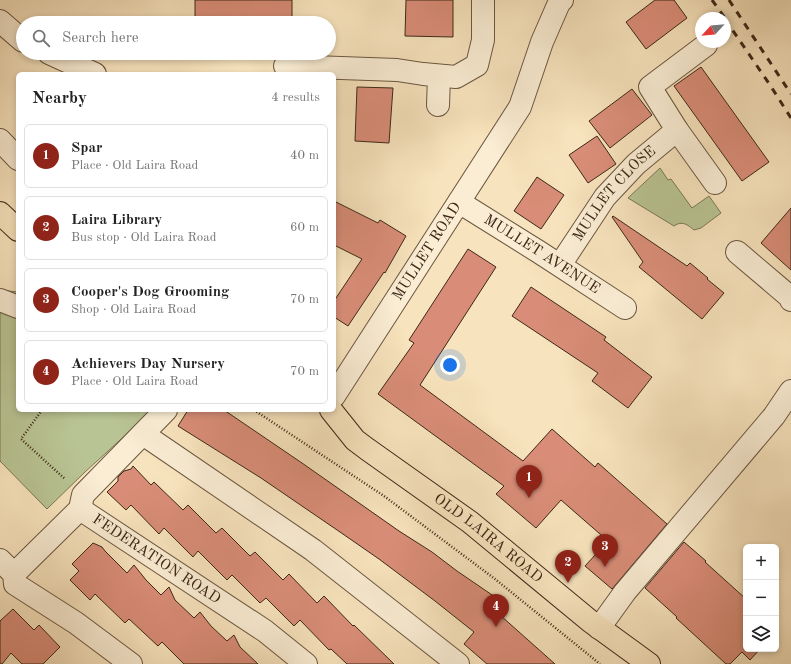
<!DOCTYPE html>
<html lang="en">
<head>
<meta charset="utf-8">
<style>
  body { margin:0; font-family:"Old Standard TT",serif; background:#f2f2f2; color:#222 }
  .controls { position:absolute; right:12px; bottom:12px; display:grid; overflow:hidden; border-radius:6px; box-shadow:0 2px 6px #0003 }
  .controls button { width:36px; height:36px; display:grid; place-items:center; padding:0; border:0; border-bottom:1px solid #e0e0e0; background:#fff; color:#222; font:20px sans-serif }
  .compass { position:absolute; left:695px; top:12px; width:36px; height:36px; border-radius:50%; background:#fff; box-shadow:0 2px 6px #0003; rotate:244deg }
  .you { position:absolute; left:450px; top:365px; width:14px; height:14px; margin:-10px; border:3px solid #fff; border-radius:50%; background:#1a73e8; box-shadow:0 0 0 6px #1a73e833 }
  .badge { display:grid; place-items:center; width:26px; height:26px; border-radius:50%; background:#8f2418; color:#fff; font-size:13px; font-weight:700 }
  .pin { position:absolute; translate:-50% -33px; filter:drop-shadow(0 1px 2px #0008) }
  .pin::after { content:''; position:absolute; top:21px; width:14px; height:12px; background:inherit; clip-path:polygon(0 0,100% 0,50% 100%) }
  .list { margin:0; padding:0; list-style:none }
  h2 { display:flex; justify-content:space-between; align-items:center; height:52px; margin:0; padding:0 16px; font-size:17px }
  h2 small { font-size:13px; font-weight:400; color:#767676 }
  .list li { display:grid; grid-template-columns:26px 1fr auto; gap:12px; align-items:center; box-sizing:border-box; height:64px; margin:0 8px 8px; padding:0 8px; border:1px solid #e0e0e0; border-radius:6px }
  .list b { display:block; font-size:15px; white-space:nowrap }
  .list p { margin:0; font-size:13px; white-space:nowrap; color:#767676 }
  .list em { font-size:13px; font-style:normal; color:#767676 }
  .icon { flex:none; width:22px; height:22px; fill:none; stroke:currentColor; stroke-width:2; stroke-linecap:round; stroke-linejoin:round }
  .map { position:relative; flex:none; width:791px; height:664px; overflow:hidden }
  .search { position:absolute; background:#fff; box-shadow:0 2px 6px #0003; left:16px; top:16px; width:320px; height:44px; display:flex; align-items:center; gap:10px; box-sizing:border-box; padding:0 14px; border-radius:22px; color:#767676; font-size:15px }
  .panel { position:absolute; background:#fff; box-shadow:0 2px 6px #0003; left:16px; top:72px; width:320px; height:340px; border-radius:6px }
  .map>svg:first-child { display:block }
  .green { fill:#b9c494; stroke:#7b7656 }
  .building { fill:#d98d78; stroke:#3d2817 }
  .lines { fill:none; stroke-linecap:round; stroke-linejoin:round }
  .minor-casing { stroke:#6c5740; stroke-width:24 }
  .major-casing { stroke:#3d2817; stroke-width:24 }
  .path { stroke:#3d2817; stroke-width:2.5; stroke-dasharray:1 2; stroke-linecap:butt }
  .minor { stroke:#faedd4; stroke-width:22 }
  .major { stroke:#f7e3bd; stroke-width:22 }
  .rail { stroke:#3d2817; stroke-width:3; stroke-dasharray:7 7; stroke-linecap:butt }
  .labels { text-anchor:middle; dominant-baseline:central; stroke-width:3; stroke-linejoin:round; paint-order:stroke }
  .street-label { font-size:15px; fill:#3d2817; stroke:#faedd4 }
</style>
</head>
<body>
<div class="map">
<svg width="791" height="664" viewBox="0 0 791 664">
  <rect width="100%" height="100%" fill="#f7e3bd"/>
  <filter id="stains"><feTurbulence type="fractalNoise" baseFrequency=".005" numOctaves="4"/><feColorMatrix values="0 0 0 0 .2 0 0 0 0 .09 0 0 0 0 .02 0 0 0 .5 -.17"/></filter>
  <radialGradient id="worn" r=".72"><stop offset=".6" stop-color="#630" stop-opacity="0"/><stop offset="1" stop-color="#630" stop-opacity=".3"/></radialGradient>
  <path class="green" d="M660,168L668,180L671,179L692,208L709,196L721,213L701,228L694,230C688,225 682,220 674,226L628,198Z
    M0,290L18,292V410H153L85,472L47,509L0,461Z"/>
  <path class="building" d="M195,0H292V20H243V23H195Z
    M406,0H453V37L405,36Z
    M655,0H674L687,18L646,49L626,22Z
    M701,67L769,162L742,181L674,86Z
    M357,87L393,88L389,143L355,141Z
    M632,89L652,115L610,148L589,121Z
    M597,136L616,164L588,183L569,155Z
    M537,177L564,195L541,229L514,211Z
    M334,201L378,223L380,220L406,236L385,273L384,272L348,326L334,317V301L362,259L334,245Z
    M791,208V270L761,243Z
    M613,216L687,266L690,263L708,278L707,279L724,293L702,319L639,267L643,262L612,217Z
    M468,249L496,267L420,385L523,461L552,429L595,467L598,463L667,524L612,589L585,566L608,541L561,500L536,528L496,494L504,486L378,394L414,343L409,340Z
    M531,287L606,337L604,340L652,377L628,408L592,381L598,373L512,316Z
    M188,410H224L302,463L399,531L432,552L457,571L498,599L491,607L555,664H487L464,644L474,632L435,601L379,559L340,532L261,478L178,426Z
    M133,466L151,485L154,482L183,510L188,505L216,533L222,528L250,556L255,552L283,580L289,574L317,603L324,596L353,626L354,625L394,664H347L331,649L329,650L300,620L294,626L266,598L260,603L232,575L227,580L198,551L193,557L164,528L159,534L131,505L126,510L107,492L118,481V477L124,471L131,469Z
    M684,542L706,561L705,562L746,599V649H760L750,660L742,652L730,664H726L676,618L677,617L645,588Z
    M93,543L102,547L105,551L127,573L134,565L146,580L161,595L169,587L175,600L194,618L200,612L211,626L227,641L234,635L240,647L258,664H184L162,642L158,646L129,619L125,623L95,594L90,600L70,580L79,571L72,564Z
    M13,609L34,630L39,625L60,647L43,664H22L11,653L2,664H0V621Z"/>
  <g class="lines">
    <defs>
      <g id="minor">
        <path d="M0,21L23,41"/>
        <path d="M49,53L95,74"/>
        <path d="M285,66L397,70L423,74L456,77L477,65L483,40V0"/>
        <path d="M438,105L439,76"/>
        <path d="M677,130L715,183"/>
        <path d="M0,140L18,159"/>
        <path id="s1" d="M459,202L539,252L625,308"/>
        <path d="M737,252L790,297L791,300"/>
        <path id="s2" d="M560,265L605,197L636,164L677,130L650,87L706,45"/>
        <path d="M0,300L18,307"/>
        <path id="s3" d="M334,396L520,107L542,42L559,3L562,0"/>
        <path d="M143,434L313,550L458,664"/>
        <path d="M80,509L83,495L166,410"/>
        <path d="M0,560L14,574L15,584L76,623L131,664"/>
        <path id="s4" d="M14,574L80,509L265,631L306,664"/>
        <path d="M599,628L625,592L774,416L791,391"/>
      </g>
      <g id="major">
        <path d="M0,213L18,230"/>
        <path id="s5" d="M331,410L355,440L367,449L470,522L590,621L649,664"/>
      </g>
    </defs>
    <use href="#minor" class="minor-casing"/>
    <use href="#major" class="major-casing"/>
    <path class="path" d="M42,410L21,439L65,479
      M254,410L384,496L495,579L600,664"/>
    <use href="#minor" class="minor"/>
    <use href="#major" class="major"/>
    <path class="rail" d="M712,0L725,18
      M729,0L791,94
      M725,19L770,85L791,118"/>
  </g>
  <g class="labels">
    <g class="street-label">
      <text stroke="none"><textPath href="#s2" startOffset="90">MULLET CLOSE</textPath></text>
      <text stroke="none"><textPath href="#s3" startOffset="172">MULLET ROAD</textPath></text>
      <text stroke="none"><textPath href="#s1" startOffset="98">MULLET AVENUE</textPath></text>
      <text stroke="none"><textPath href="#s5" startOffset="204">OLD LAIRA ROAD</textPath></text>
      <text stroke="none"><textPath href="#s4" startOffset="184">FEDERATION ROAD</textPath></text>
    </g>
  </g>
  <rect width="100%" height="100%" filter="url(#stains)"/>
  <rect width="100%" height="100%" fill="url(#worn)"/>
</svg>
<div class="controls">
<button>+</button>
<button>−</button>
<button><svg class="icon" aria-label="layers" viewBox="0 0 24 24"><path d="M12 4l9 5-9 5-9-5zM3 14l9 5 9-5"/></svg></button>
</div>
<svg class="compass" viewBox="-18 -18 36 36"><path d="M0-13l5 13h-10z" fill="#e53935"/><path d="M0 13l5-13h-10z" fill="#767676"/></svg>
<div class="you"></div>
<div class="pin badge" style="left:529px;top:498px">1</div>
<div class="pin badge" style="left:568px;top:583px">2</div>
<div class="pin badge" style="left:605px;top:567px">3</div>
<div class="pin badge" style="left:496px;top:627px">4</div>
<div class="search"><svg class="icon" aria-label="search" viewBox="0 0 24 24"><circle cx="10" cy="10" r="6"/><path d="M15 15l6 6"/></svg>Search here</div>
<section class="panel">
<h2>Nearby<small>4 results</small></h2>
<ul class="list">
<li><span class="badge">1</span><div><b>Spar</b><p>Place · Old Laira Road</p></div><em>40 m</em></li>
<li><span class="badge">2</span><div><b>Laira Library</b><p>Bus stop · Old Laira Road</p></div><em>60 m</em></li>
<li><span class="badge">3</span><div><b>Cooper's Dog Grooming</b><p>Shop · Old Laira Road</p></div><em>70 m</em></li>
<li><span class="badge">4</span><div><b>Achievers Day Nursery</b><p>Place · Old Laira Road</p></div><em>70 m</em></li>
</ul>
</section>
</div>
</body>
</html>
